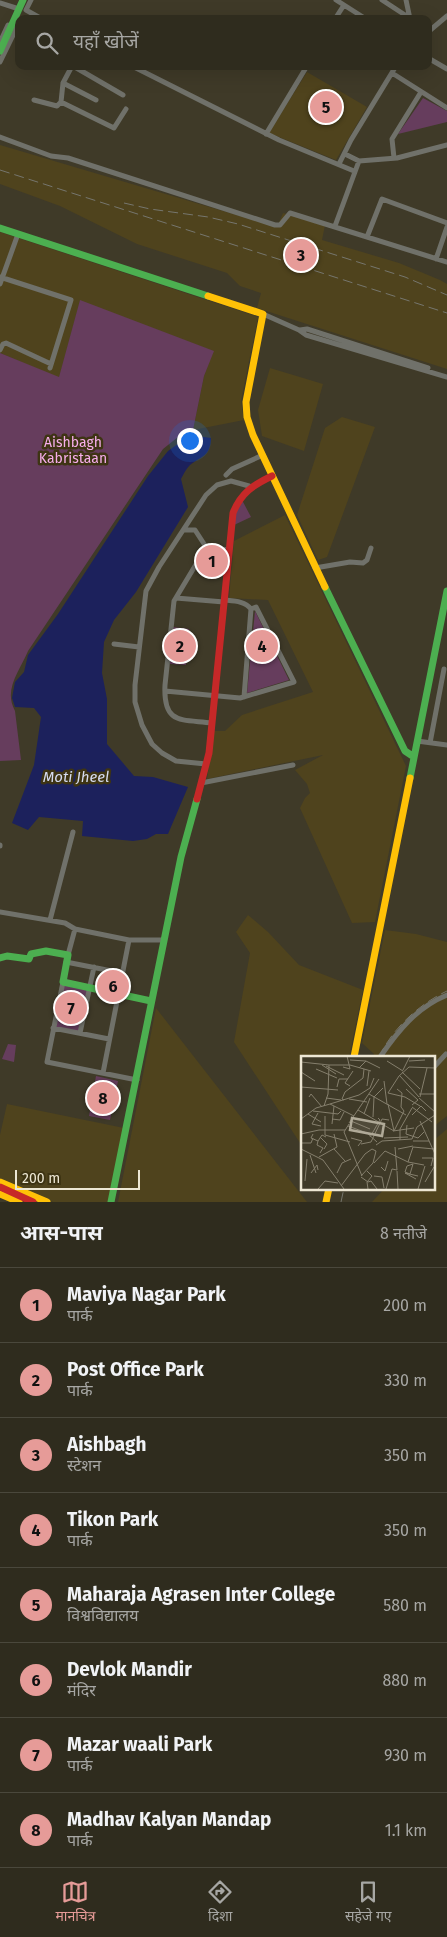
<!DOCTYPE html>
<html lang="hi">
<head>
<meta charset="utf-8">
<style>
  body { margin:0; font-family:"Fira Sans","Noto Sans Devanagari",sans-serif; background:#373427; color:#f1f3f6 }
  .scale { position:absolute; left:15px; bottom:12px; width:125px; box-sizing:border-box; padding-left:5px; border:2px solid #ede7d4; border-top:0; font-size:14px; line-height:18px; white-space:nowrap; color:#ede7d4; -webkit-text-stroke:4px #3e3413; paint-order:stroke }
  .you { position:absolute; left:189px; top:440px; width:18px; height:18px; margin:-12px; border:4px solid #fff; border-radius:50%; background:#1a73e8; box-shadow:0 0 0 8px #1a73e833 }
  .badge { display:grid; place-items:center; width:32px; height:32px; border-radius:50%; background:#e69b98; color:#111; font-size:16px; font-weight:700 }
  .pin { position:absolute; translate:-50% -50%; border:2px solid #fff; box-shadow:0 1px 5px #0006 }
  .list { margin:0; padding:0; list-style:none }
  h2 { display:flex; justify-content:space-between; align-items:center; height:65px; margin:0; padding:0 20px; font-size:21px }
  h2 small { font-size:16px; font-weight:400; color:#a7a7a4 }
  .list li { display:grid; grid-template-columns:32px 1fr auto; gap:15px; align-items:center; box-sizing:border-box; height:75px; padding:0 20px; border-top:1px solid #4a483c }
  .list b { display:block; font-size:19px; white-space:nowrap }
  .list p { margin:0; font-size:16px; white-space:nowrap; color:#a7a7a4 }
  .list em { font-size:16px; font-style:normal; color:#a7a7a4 }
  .icon { flex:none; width:28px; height:28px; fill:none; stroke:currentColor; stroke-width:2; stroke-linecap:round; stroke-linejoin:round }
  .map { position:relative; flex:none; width:447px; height:1202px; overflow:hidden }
  .search { position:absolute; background:#2f2c1e; box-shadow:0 5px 20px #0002; left:15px; right:15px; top:15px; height:55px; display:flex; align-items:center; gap:12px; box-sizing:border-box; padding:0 18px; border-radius:10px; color:#a7a7a4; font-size:19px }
  .sheet { height:665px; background:#2f2c1e }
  nav { display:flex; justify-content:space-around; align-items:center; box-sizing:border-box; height:70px; border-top:1px solid #4a483c; background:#2f2c1e; font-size:14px; color:#a7a7a4 }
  nav a { display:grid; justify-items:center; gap:2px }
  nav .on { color:#e69b98 }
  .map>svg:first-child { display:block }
  .built { fill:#4f431d }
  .green { fill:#663d5d }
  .water { fill:#1c215c }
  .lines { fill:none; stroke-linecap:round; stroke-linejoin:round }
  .street { stroke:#70716a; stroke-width:5 }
  .fast { stroke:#4caf50; stroke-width:7 }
  .slow { stroke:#ffc107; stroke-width:7 }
  .jam { stroke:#c62828; stroke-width:7 }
  .rail { stroke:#76766e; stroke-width:1; stroke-dasharray:10 5; stroke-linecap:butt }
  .labels { text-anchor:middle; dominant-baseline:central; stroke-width:5; stroke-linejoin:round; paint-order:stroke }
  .park-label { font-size:14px; fill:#f7aeeb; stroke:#3e3413 }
  .water-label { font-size:15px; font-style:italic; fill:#d6dcf1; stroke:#3e3413 }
  .inset-road { fill:none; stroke:#857f6d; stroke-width:1 }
  .view { fill:#b0aa98; fill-opacity:0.15; stroke:#b0aa98; stroke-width:2.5 }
  .inset-edge { fill:none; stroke:#ede7d4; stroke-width:2.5 }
</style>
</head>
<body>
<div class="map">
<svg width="447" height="1202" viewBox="0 0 447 1202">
  <rect width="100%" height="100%" fill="#3f3a28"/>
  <path class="built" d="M307,72L367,107L336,160L269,133Z
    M0,145L277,227L283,213L325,225L322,240L399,263L440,280L447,284V369L257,308L261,293L240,286L227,273L137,244L60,206L0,184Z
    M0,232L258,317L241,401L244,420L193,430L204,376L213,351L80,301L59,378L0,353Z
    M270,368L323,384L304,451L262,436L258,410Z
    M342,417L375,427L327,557L318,560L297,515L325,428Z
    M285,515L406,766L375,922L352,923L300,808L305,798L310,793L307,784L295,770L323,755L207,779L214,731H225L242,715L313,692L268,600L229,598L234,541Z
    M248,915L268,932L299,965L363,990L349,1057H302V1146L234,1042L250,953L236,932Z
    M385,930L416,934L447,942V1116L433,1127V1057H373L374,1054L362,1043Z
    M156,1008L307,1202H118Z
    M7,1104L124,1128L108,1202H53L0,1180V1135Z
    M447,1129V1202H372L385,1188H433V1141Z"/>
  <path class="green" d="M423,98L447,111V122L398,134Z
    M80,300L214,351L204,376L193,430L178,437L163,449L28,651C20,671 3,689 15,711L21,760L0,761V353L59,377Z
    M242,500L251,517L234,525L235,513Z
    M214,552L224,553L222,571L196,569L205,553Z
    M255,611L289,680L247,693Z
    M173,627L189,629L186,665L170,664Z
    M64,985L88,990L79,1032L55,1027Z
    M8,1044L16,1045L14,1062L2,1059Z
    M96,1076L118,1081L110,1120L89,1116Z"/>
  <path class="water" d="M196,436L211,438C210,456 203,455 190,465C186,469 183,475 181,479L188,507L136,592L114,620L104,642L102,673L107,699V744L134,776L153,777L188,787L168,834H156L147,839L133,841L82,836L83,821L39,817L28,830L12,823L34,765L41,717L34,708L15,707L12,698L15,682L24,672L28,655L58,614L148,476L168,451L182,441Z"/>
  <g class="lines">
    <path class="street" d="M31,0L26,10L42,19
      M336,0L366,19
      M382,0L405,15L409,14
      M406,0L410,19
      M0,3L19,9
      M335,19L344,5
      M428,32L447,16
      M0,42L8,25
      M428,58L447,69
      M0,62L19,23
      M73,66L123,95
      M132,66L279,140L354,171
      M392,73L447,108
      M63,83L96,100
      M34,100L57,106L61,102L63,83L72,66
      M61,102L114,128L126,109
      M266,134L307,66
      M0,137L51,156L68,158L275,225H280L290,213L447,262
      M345,154L359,161L397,158L447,145
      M394,158L392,139L421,92
      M339,164L351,140L396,66
      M335,226L359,161
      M367,237L382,199L447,223
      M436,259L447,227
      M0,277L71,300L50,368
      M0,284L18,234
      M263,314L299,330L306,335L447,377
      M300,330L307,329L428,368
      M0,350L3,344L6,343L51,364
      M226,475L232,469L263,455
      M184,530H195L208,550
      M315,568L350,562L363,563L367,560L371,548
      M176,598L224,602
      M224,600C234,601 245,601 251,609
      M114,644L139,647
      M165,691L240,698L294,682L256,607L251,609L244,697
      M212,723C181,719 163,725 165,685L174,601L204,551L212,548L229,550
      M417,741L447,745
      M430,743L444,669
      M206,764L176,761L162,753L152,744L142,725L135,702V685L146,591L159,567L206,495L217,485L231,481L249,486
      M201,783L293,765
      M0,846V845
      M0,912L65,923L75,929L129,940H164
      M50,920L73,832
      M68,955L75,929
      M66,962L122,973
      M63,982L47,1062L137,1080
      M53,1028L109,1039
      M80,1033L94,967
      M380,1057C398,1031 417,1007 447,995
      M433,1068L446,1054
      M103,1073L129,940"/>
    <path class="fast" d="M0,51L23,0
      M0,228L208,296
      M325,587L405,751L414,757
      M410,778L447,591
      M0,958L7,956L29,959L31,954L46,951L68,955L63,982L151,1001
      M111,1202L181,857L197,799"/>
    <path class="slow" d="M208,296L263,314L246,402L247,417L253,435L325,587
      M354,1057L410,778
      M0,1182L47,1202
      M0,1194L19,1202
      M326,1202L329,1188"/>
    <path class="jam" d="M197,799L209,753L233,513C241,493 253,485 272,476
      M0,1187L33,1202"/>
    <path class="rail" d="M0,170L447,313
      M124,203L150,209L208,217L238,224L405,277L447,295
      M379,1057C392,1029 419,1004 447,991
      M341,1202L344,1188"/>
  </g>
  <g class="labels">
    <g class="park-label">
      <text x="73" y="442">Aishbagh<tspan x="73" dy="16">Kabristaan</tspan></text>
    </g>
    <g class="water-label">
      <text x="76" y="777">Moti Jheel</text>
    </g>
  </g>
  <g transform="translate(301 1056)">
    <rect width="134" height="134" fill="#3f3a28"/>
    <path class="inset-road" d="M49,4L65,5M86,5L102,15M108,5L124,4M0,6L28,9M21,9L35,18M28,9H49L70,15M25,10L43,19M42,11L49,13L46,0M58,12L65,5L79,12M15,13L36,22M102,14L109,0M0,16L14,25M101,16L119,33M98,20L87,37L104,41L119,50M98,20L108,11L134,12M99,20L118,41M83,25L86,48M49,30L44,27L52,15M66,30L68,15M0,31L37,34M36,31L38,23H47M96,33L101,37L100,51L103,55M105,33L117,44L111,49M68,38L105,59M118,38H134M8,41L10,38L21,51M119,41L126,12M25,42L40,44M118,42L134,56M48,43L66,46M43,44L41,43L44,36L62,22L63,13M29,48L58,39L69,32L73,22M87,48L93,75M23,50L27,38L28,9M111,51L131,66M57,54L93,75M12,55L37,58L40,55M17,57L11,68L20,70M7,58L20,66M63,58L69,42M111,59L120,50L125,55M24,60V79L49,86M72,61L73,41L82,32M0,63L15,52L29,48L53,60M31,63L39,64L43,56M50,65L69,73M119,65L134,98M48,67L78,23M31,68L33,50M48,68L43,76L61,120M106,69L105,78L117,82L123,76M47,70L66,77L76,86M92,75L113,72M93,75L103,55M0,78L18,74H44M12,78L10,82L17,85L21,79L25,81M19,81L26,88L23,93M69,81L79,64L77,62M50,82L61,85L57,90M83,82L107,81M99,84V73L111,52M17,85L16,89L22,92L19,97M112,85H128M0,87H10L12,82M60,88L70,86L81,63L88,64M75,89L81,85L111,83L116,71L134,59M94,91L96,114M112,91L133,93M0,93L22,104L43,133M33,93L44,105M97,93L112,90M9,99L15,117M18,101L36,91L33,78M121,102H132L130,110M107,106L123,109M107,106L112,91M73,107L84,95L107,106M112,108L109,118L104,116L106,110ZM80,111L84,115L87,105M66,115L71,120L66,126L67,133M96,115L97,133M10,117L16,109L17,114M36,117L41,107L50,103M60,120L72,107L75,95M73,120L81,121L83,132M60,121L67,126L70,125L76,133M115,123L104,117L117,120M4,125L6,103M124,126L133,111M40,130L64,98L71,93L75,95M17,133L24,125L37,127M85,133L91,113L96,114M117,133L124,110"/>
    <path class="view" d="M51,62L83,68L81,80L49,74Z"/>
    <rect width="134" height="134" class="inset-edge"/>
  </g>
</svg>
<div class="scale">200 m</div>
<div class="you"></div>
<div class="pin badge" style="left:212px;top:561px">1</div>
<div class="pin badge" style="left:180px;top:646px">2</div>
<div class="pin badge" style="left:301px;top:255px">3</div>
<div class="pin badge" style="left:262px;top:646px">4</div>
<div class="pin badge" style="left:326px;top:107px">5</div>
<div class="pin badge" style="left:113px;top:986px">6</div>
<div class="pin badge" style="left:71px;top:1008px">7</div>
<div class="pin badge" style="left:103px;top:1098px">8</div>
<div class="search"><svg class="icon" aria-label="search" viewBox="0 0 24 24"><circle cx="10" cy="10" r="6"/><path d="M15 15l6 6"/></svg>यहाँ खोजें</div>
</div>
<section class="sheet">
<h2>आस-पास<small>8 नतीजे</small></h2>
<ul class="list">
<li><span class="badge">1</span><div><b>Maviya Nagar Park</b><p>पार्क</p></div><em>200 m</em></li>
<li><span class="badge">2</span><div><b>Post Office Park</b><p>पार्क</p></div><em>330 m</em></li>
<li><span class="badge">3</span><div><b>Aishbagh</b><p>स्टेशन</p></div><em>350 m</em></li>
<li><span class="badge">4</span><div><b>Tikon Park</b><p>पार्क</p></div><em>350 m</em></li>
<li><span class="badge">5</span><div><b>Maharaja Agrasen Inter College</b><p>विश्वविद्यालय</p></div><em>580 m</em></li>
<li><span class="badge">6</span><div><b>Devlok Mandir</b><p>मंदिर</p></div><em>880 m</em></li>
<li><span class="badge">7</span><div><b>Mazar waali Park</b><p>पार्क</p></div><em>930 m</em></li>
<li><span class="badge">8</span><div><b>Madhav Kalyan Mandap</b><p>पार्क</p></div><em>1.1 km</em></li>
</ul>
</section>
<nav>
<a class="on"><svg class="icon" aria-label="map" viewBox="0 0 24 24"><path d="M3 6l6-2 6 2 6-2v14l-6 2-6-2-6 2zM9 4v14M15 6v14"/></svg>मानचित्र</a>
<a><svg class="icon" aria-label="directions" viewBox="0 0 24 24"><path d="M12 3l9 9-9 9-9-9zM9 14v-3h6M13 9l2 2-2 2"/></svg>दिशा</a>
<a><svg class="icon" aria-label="saved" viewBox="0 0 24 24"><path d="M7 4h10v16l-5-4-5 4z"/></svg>सहेजे गए</a>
</nav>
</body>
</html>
